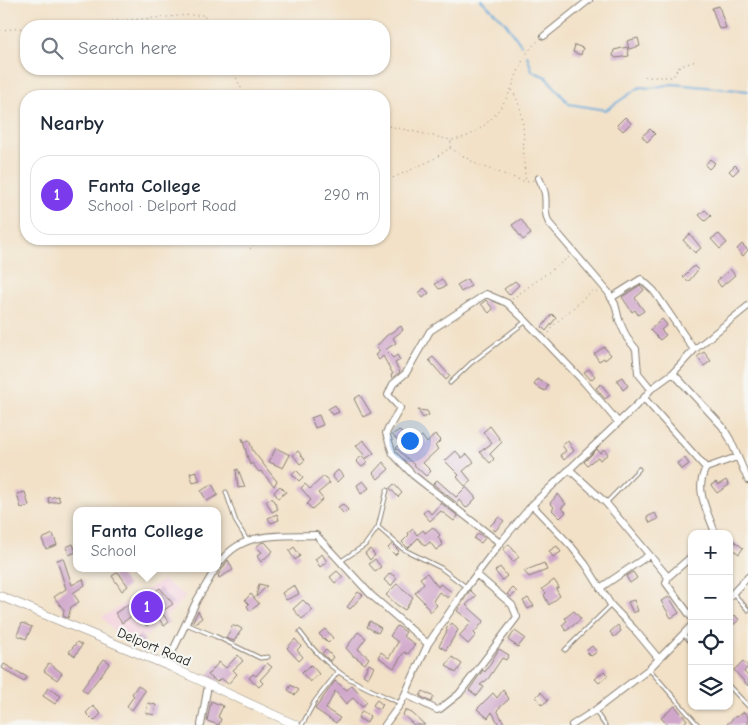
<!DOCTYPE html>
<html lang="en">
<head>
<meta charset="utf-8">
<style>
  body { margin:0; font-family:"Comic Neue",sans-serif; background:#f2f2f3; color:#1f2937 }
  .controls { position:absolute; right:15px; bottom:15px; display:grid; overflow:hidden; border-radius:10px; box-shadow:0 1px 4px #0004 }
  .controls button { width:45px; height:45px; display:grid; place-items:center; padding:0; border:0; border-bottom:1px solid #e0e1e3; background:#fff; color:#1f2937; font:25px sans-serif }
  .you { position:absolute; left:409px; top:440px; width:18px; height:18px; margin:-12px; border:4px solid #fff; border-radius:50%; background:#1a73e8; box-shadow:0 0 0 8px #1a73e833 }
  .badge { display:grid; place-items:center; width:32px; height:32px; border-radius:50%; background:#7c3aed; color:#fff; font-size:16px; font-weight:700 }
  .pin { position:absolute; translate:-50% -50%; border:2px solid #fff; box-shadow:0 1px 5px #0006 }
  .popup { position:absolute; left:73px; top:507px; width:148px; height:65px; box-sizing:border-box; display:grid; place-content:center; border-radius:10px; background:#fff; filter:drop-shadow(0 1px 4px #0005); font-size:16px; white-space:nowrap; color:#747a83 }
  .popup b { font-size:19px; color:#1f2937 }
  .popup::after { content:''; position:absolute; left:50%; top:100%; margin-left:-10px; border:10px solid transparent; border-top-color:#fff }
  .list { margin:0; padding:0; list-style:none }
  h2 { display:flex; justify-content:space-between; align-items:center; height:65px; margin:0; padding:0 20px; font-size:21px }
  h2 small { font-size:16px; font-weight:400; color:#747a83 }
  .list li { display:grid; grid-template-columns:32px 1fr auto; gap:15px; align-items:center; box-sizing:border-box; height:80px; margin:0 10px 10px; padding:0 10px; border:1px solid #e0e1e3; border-radius:20px }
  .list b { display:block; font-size:19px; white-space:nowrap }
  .list p { margin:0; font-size:16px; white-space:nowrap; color:#747a83 }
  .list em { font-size:16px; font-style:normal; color:#747a83 }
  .icon { flex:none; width:28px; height:28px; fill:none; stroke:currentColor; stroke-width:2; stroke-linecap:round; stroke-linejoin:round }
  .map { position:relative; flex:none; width:748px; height:725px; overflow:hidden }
  .search { position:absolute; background:#fff; box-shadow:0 1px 4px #0004; left:20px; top:20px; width:370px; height:55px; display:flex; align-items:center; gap:12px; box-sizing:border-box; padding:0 18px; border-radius:20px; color:#747a83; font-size:19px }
  .panel { position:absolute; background:#fff; box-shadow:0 1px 4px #0004; left:20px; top:90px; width:370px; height:155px; border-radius:20px }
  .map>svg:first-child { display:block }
  .built { fill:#f4cfdd }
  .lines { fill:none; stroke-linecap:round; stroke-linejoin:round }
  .stream { stroke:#64a7d9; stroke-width:2 }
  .building { fill:#d0a7cb }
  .service-casing { stroke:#877e72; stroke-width:5 }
  .minor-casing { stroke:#877e72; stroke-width:8 }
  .tertiary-casing { stroke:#877e72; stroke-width:9 }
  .path { stroke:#877e72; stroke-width:1; stroke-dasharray:1 4; stroke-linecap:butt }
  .service { stroke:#fff; stroke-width:3 }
  .minor { stroke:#fff; stroke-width:6 }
  .tertiary { stroke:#fff; stroke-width:8 }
  .labels { text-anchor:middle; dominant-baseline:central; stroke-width:4.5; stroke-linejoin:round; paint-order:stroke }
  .street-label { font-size:14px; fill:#1c1c1c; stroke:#f6f6f2 }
</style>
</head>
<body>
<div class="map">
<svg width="748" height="725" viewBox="0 0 748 725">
  <rect width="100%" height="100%" fill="#f6f6f2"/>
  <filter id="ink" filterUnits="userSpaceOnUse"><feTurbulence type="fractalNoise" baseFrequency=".02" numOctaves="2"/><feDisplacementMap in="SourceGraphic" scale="10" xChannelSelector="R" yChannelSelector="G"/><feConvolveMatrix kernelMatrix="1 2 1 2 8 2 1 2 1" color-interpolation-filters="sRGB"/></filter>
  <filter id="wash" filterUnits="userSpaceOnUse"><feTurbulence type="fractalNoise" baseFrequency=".0096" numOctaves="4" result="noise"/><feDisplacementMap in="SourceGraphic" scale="20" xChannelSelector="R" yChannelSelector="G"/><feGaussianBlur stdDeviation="1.12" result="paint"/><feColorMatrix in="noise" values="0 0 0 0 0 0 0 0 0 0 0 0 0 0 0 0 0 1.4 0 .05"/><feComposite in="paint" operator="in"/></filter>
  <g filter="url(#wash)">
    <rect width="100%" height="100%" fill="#f2e1c7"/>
    <path class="built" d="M163,580L186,596L147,636H118L102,617Z"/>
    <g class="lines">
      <path class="stream" d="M481,0L505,22L521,45
        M527,55L532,71L546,77L569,104L606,110L640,87L650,88L673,84L748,91"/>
    </g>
    <g id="blocks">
      <path class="building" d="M719,6L726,28L719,29L712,8Z
        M638,38L640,46L629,49L627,41Z
        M575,45L583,48L581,55L573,52Z
        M627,47L629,56L616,58L613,56L614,50Z
        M625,117L631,123L623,131L617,125Z
        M650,129L655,134L647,142L642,136Z
        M710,159L715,163L709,169L705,165Z
        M735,165L739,169L733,175L729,171Z
        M705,210L711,216L705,221L699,215Z
        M521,219L531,234L523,240L512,225Z
        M690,234L701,248L695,253L683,240Z
        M719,234L727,243L720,249L711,239Z
        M742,244L748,250L743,256L737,249Z
        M694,266L698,270L688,282L683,277Z
        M730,269L735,275L721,287L717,281Z
        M442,279L446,286L439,289L435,284Z
        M467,279L471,286L461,292L457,285Z
        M515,281L519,285L509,295L504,289Z
        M640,285L644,290L635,298L644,311L638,315L635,310L632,312L622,297Z
        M424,288L429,293L423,298L419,293Z
        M486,300L493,309L489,313L481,304Z
        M552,314L556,318L546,331L542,327Z
        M662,319L667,325L661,330L666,335L660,340L650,330Z
        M401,326L403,330L393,338L396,343L385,350L393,358L397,355L400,360L395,363L400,372L392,378L391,375L393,374L383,356L379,360L375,355L380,351L376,347L386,336Z
        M604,347L611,355L605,360L604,358L599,361L594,354Z
        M704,352L711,361L704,366L697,357Z
        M433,357L450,376L446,380L429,360Z
        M589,369L595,376L591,380L584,372Z
        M622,377L628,386L623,390L617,380Z
        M537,379L548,385L545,391L534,385Z
        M601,384L610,395L605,399L596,388Z
        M360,395L371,413L363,417L354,399Z
        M335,405L339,412L332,415L328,409Z
        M418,410L427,411L429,415L423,418Z
        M319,415L323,425L315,428L311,418Z
        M490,426L502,442L490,454L494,459L490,463L480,452L492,443L483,432Z
        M399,430L412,444L422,436L427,443L435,434L441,440L435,446L438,449L423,463L431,471L426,476L396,448L401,443L392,435Z
        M242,438L245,442L249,440L253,451L275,479L277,481L274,486L261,471L259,472L252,463L250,465Z
        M363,440L374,453L367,458L356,446Z
        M568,441L574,451L564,460L560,455L566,451L562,445Z
        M276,448L290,455L283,468L269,462Z
        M597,449L600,453L604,449L608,454L600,460L598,457L587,465L584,462Z
        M298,451L305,460L300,464L293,455Z
        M456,451L462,458L467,454L474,462L463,471L471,481L465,486L457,477L459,475L445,461Z
        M362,456L368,462L362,467L356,461Z
        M685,458L689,464L681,470L677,463Z
        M383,462L389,469L378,479L373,473Z
        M238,469L245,487L238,488L236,470Z
        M296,470L303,477L299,481L292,474Z
        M338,470L343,476L337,482L332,476Z
        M196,471L200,481L193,483L190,473Z
        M324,476L330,483L318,493L323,499L312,509L307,504L311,500L301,488L305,484L310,489Z
        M437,480L456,497L466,487L476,498L466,508L459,500L457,503L433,484Z
        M726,480L729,485L717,493L711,485L716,482L718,485Z
        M363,481L369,488L361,494L357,485Z
        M212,484L218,495L207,501L201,491Z
        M394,484L402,493L398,497L390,488Z
        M280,486L286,492L278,498L274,492Z
        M25,492L29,506L21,508L17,494Z
        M558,494L566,504L561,508L566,512L560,518L552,510L554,507L550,503Z
        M58,496L60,501L49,503L48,498Z
        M272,498L278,509L272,512L266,501Z
        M441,503L458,516L454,521L441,511L430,521L423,513L427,509L431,514Z
        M343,504L348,510L344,514L338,507Z
        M655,513L658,519L650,523L647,517Z
        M277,514L279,520L271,523L268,518Z
        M499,517L504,521L495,531L490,526Z
        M433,527L440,535L438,537L443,545L436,550L430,542L425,546L418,538L408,548L402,542L409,535L408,533L413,529L417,535L423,530L425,533Z
        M478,533L485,538L481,543L474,539Z
        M53,534L57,545L46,549L42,539Z
        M734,541L743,548L739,554L730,547Z
        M265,542L273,551L261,562L257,556L262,552L256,547L261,543Z
        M73,544L76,552L69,555L66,547Z
        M392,544L399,551L395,555L388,548Z
        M509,544L519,557L513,562L503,549Z
        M557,546L561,552L553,557L549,551Z
        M294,547L300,556L295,560L289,551Z
        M370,549L375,555L370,560L365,553Z
        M322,554L327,562L320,567L315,559Z
        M63,558L72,585L83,579L85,585L73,593L79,602L71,607L68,618L63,616L64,610L54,597L66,589L57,560Z
        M375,559L381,567L375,571L369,564Z
        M228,560L233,570L219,578L218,575Z
        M544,563L547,570L529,577L524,571Z
        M500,567L507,576L502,580L495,571Z
        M337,571L343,577L335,583L330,577Z
        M118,572L128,586L122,591L112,576Z
        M633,572L637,578L630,583L626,576Z
        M390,573L397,578L391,586L384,580Z
        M427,573L438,587L440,584L452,592L448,598L439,592L433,601L437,605L431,612L424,604L425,603L415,593L424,583L420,578Z
        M554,580L559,587L556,589L560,596L549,605L544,595L546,593L542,589Z
        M259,584L267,586L256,597Z
        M397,584L413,597L405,610L397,605L386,595Z
        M294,585L299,594L286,600L282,593Z
        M160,588L173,604L161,612L169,622L164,626L156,615L147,626L133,615L122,623L115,613L134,601L142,613L155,604L149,596Z
        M513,588L517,592L511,597L507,594Z
        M470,590L476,596L466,605L484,621L474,633L476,635L468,644L459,636L472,622L457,611Z
        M358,592L363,595L350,609L347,607Z
        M251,594L259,604L250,611L247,606L249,604L245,600Z
        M669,597L679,613L671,618L661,601Z
        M528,598L534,606L528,609L523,601Z
        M303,600L313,610L302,619L293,609Z
        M634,600L638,611L633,613L628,602Z
        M198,611L202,618L194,624L192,623Z
        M574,611L581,619L566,631L562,625L567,621L565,618Z
        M735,615L739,620L732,626L729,620Z
        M370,621L381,628L378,633L367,627Z
        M22,623L32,627L26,639L17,635Z
        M452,623L458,630L446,650L439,646L447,631L446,629Z
        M233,625L235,627L237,626L242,629L234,641L226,638Z
        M618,625L621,631L614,637L610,632Z
        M397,626L406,632L403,636L415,644L408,654L404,652L394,668L378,657L381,652L389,658L398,642L390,636Z
        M325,629L333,638L328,643L319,634Z
        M515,631L525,638L518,647L508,640Z
        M358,632L366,638L358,649L369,658L365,664L354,656V657L346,648Z
        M140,635L145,640L141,645L135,639Z
        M295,639L301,646L297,650L303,657L299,661L287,648Z
        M77,642L82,645L75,656L69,652Z
        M592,646L597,652L591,656L586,651Z
        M499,649L509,655L506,660L502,658L488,679L480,685L484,687L477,696L469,690L483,670L485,672Z
        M326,650L333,657L330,661L322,653Z
        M238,655L243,661L233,670L237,674L228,684L221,678L217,682L208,675L219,662L226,668Z
        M452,657L462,664L456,673L446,665Z
        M104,659L110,663L87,693L82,689Z
        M743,661L748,666L744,672L748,676V686L734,670Z
        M49,663L62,673L57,680L44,671Z
        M267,663L272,667L260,680L263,683L259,687L249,678L253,674L256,676Z
        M4,664L27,677L24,682L2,668Z
        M369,664L374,667L368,678L363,675Z
        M311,665L319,674L310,682L302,673Z
        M604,671L608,675L599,683L595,679Z
        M335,681L347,690L352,685L367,702L362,707L353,698L346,704L335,691L326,709L340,718L336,723L315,709Z
        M138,685L145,691L132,710L127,706L134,696L132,694Z
        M291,685L299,690L295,695L288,690Z
        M48,688L61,696L55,704L43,696Z
        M503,690L509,699L497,710L505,725H499L492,712L488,718L477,709L493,693L497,698Z
        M423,691L434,697L431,702L420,696Z
        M541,692L548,700L542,705L536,697Z
        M377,700L383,705L378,710L373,705Z
        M211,701L223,706L218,717L221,719L219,725L207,721Z
        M148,703L156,705L154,715L146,713Z
        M93,706L101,714L94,721L86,713Z
        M675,706L687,720L682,725H668L661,718Z
        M405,710L412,713L425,725H414L403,715Z
        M362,711L370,716L367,723L358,718Z
        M744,712L748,717V725H726L736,716L737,717Z"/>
    </g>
  </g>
  <g filter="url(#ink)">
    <use href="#blocks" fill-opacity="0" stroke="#877e72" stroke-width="1"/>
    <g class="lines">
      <defs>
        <path id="service" d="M450,383L471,363L525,322
          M226,492L236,522L247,540
          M606,503L639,469
          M378,527L403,549L441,568L466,587
          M341,561L365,545L378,527L387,490
          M733,593L748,610
          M186,624L215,636L260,658L268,657
          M300,632C330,674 355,683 400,703
          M683,634L692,643
          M565,650L611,605
          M649,669L698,725
          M729,686L748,706
          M595,711L605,725
          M302,725L315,701L338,672"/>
        <path id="minor" d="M544,36L589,0
          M539,178C541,183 544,188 545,194C547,206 543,211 549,223L608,292L615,304L619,320L627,338L636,349L638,373L651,389
          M611,298L641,279L654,291L694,350
          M673,373L722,426L730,439L748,480
          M644,398L706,468
          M569,469L606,503L668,577L666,583L692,618
          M532,505L571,546L586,565L611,605L634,629L659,659
          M714,534V530C707,510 694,489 706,468L737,457
          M500,543L413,475L393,454L386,433L400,408L388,395L393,384L406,373L430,331L486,294L507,303L526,321L584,382L618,422
          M217,567C239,530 279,536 316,535L371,595L428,644
          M668,577L692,556
          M600,588L649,555
          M729,597L748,577
          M166,665L197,600L216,568
          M405,694L437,710L440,709L459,694L517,617L512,605L476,574
          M201,725L208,685
          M385,725L401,703L428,644L466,588L500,543L532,505L644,398L651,389L673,373L694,350L748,306
          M572,725L594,711L649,669L692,625"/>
        <path id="tertiary" d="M0,596L171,667L296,725"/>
      </defs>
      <use href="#service" class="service-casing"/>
      <use href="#minor" class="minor-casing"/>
      <use href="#tertiary" class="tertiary-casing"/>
      <path class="path" d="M52,26L192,15H205L204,26
        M0,30L26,28
        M232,69L245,96
        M645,76L649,77H673L678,67L696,61
        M512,90C530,118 520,150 526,181
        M384,126H389L451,140C479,138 501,112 512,87C520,68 522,55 538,41
        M450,148L478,165L526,182L534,180
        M384,182L432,160L450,148L451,141
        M250,249L259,239
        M512,299L569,257
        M549,333L555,324L592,291L597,292"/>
      <use href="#service" class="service"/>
      <use href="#minor" class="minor"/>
      <use href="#tertiary" class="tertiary"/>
    </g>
  </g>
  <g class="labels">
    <g class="street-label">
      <text transform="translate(154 647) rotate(23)">Delport Road</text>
    </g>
  </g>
</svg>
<div class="controls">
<button>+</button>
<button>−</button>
<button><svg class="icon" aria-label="locate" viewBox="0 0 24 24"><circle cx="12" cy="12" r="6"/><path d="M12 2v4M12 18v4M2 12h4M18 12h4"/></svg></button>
<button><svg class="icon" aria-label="layers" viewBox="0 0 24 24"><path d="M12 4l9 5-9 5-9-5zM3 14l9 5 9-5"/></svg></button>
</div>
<div class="you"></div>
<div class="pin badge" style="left:147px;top:607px">1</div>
<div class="popup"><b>Fanta College</b>School</div>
<div class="search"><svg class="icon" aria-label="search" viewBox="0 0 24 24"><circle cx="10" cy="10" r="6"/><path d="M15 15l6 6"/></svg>Search here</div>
<section class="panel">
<h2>Nearby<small></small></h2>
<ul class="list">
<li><span class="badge">1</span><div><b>Fanta College</b><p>School · Delport Road</p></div><em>290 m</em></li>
</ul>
</section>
</div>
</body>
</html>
